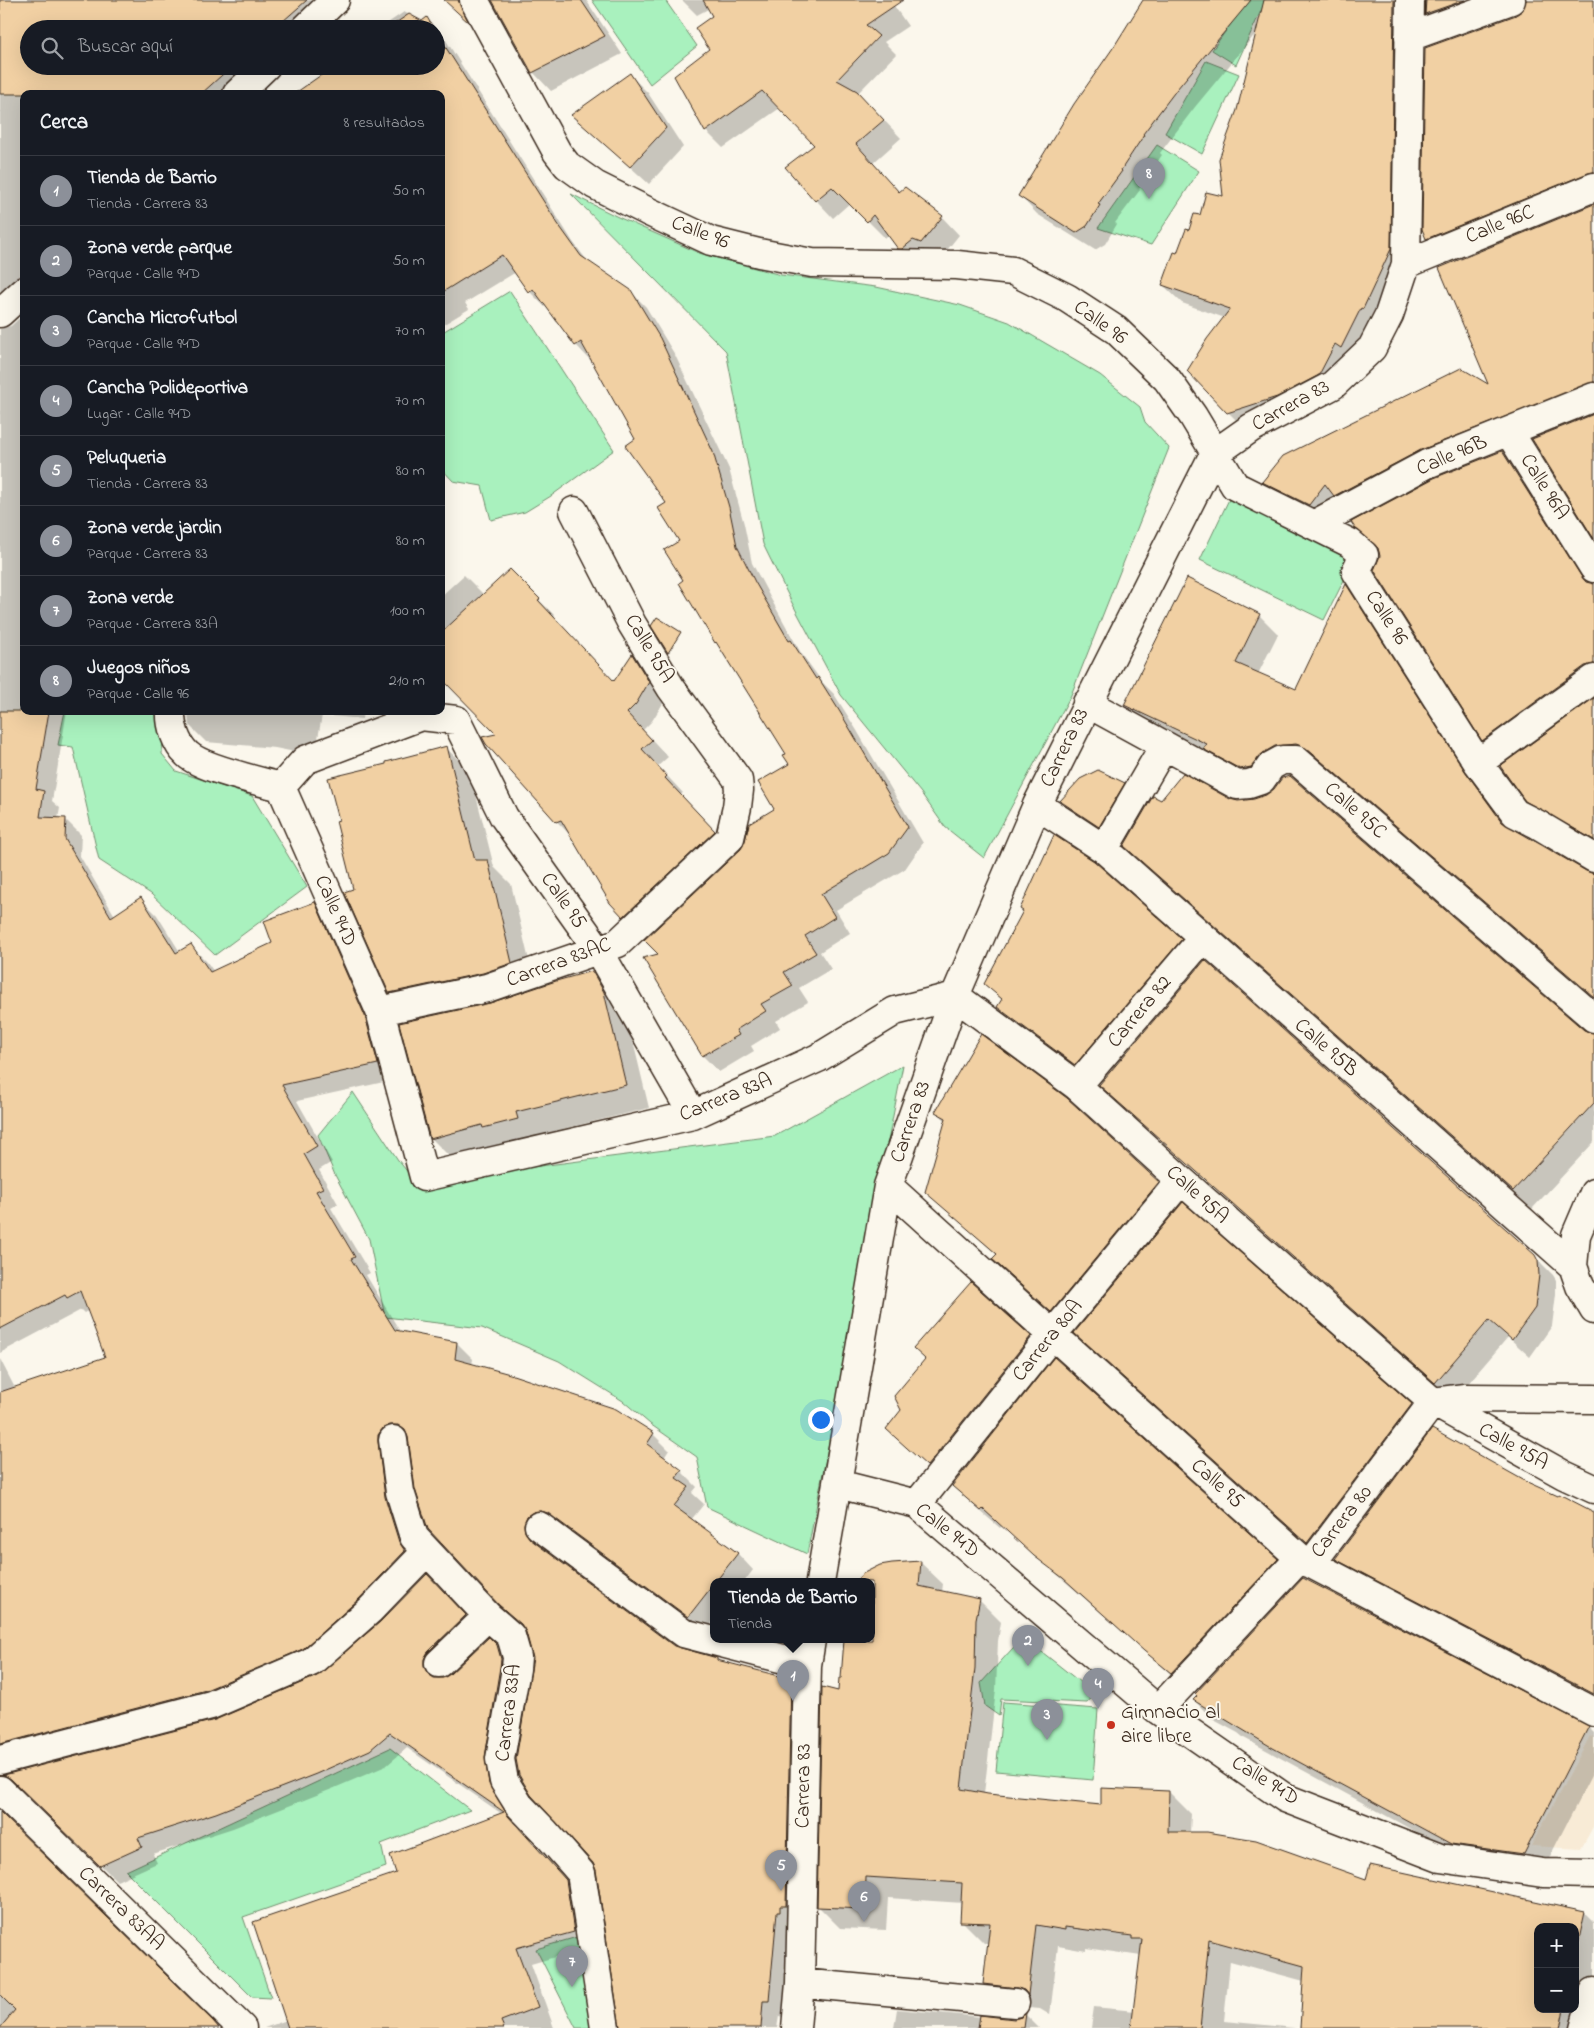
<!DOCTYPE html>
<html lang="es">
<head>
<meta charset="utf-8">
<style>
  body { margin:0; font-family:"Indie Flower",sans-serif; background:#242831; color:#f1f3f6 }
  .controls { position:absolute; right:15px; bottom:15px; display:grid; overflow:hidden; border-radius:10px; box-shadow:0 5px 20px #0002 }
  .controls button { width:45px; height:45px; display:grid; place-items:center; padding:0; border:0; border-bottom:1px solid #363941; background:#171b24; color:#f1f3f6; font:25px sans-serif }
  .you { position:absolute; left:820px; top:1419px; width:18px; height:18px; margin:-12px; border:4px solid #fff; border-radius:50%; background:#1a73e8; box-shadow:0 0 0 8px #1a73e833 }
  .badge { display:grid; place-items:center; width:32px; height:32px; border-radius:50%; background:#8c9099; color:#fff; font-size:16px; font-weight:700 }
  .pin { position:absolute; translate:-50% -41px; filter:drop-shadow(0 1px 2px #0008) }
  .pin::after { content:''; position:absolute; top:26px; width:18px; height:15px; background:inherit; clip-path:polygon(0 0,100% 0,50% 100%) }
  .popup { position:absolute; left:710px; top:1578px; width:165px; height:65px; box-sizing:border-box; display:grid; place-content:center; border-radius:10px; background:#171b24; filter:drop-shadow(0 1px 4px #0005); font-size:16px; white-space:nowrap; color:#9ea1a6 }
  .popup b { font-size:19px; color:#f1f3f6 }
  .popup::after { content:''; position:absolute; left:50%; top:100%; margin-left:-10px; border:10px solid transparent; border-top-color:#171b24 }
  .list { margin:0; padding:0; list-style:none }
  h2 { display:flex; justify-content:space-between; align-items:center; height:65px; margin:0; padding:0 20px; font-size:21px }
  h2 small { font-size:16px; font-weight:400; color:#9ea1a6 }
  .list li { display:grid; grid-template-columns:32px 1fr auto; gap:15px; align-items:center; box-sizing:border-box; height:70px; padding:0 20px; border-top:1px solid #363941 }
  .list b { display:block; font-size:19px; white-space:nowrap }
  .list p { margin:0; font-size:16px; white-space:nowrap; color:#9ea1a6 }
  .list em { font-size:16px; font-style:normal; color:#9ea1a6 }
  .icon { flex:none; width:28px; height:28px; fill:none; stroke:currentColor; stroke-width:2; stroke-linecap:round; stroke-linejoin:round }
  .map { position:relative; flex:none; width:1594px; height:2028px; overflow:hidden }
  .search { position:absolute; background:#171b24; box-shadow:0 5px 20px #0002; left:20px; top:20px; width:425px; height:55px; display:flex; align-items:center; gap:12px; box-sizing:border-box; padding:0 18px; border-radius:28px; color:#9ea1a6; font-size:19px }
  .panel { position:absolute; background:#171b24; box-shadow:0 5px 20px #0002; left:20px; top:90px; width:425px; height:625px; border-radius:10px }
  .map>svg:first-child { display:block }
  .built { fill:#f8ebd6 }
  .green { fill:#a9f1be; stroke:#728e6e }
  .shadow { fill:#0003; fill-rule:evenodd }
  .building { fill:#f1d0a3; stroke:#3b2a1e }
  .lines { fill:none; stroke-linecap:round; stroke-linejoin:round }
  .minor-casing { stroke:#3b2a1e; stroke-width:31 }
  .minor { stroke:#fbf7ec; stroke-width:28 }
  .poi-dot { fill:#c8321e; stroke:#fbf7ec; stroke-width:2 }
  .labels { text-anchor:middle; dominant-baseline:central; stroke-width:4; stroke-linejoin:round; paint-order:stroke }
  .street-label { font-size:21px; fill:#3b2a1e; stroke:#fbf7ec }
  .poi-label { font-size:21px; fill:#3b2a1e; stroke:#fbf7ec; text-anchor:start }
</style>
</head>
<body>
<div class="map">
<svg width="1594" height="2028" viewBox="0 0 1594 2028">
  <rect width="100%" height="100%" fill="#fbf7ec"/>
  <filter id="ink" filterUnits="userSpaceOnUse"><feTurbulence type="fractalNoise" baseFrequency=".02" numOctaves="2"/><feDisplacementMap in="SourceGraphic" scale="10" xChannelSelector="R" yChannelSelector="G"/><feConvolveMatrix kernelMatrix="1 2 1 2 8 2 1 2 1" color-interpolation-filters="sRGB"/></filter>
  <g filter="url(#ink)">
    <path class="built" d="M1590,1736L1594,1738V1825L1581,1849L1531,1846Z"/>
    <path class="green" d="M592,0H665L697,46L650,84Z
      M1248,0H1266L1236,65L1212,50Z
      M1206,61L1239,74L1202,154L1165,133Z
      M1157,145L1199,171L1151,245L1098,228Z
      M571,194L618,217L699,253L781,275L876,287L960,305L1009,322L1100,375L1140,407L1145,422L1169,448L1071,695L984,858L945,827L921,793L841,695L791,601L763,544L726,351Z
      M510,291L614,450L551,496L525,512L491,520L482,486L453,481L441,468V333Z
      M1232,493L1357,554L1324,620L1200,560Z
      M65,711H164L162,754L176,771L252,796L307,887L215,955L151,894L99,860L73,747L58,745Z
      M903,1065L807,1554L707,1507L697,1457L650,1424L623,1401L559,1361L482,1328L385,1317L369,1239L335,1175L318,1135L353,1092L398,1160L414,1180L441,1185L532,1167L775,1136Z
      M1023,1637L1095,1694L1087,1703L1001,1699L999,1716L985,1706L981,1683Z
      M1003,1702L1098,1709L1093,1780L996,1771Z
      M390,1748L470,1810L381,1844L386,1867L243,1917L271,1998L252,1997L126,1871Z
      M577,1937L595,2028H576L536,1949Z"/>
    <path class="shadow" d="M0,0H7L29,29L24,94V300L0,325V329L11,326L24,314V711H67L52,801L60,808L58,819H65L81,835L80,856L115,916L141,899L157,915L180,952L191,946L207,962L214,972L274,944L315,904L330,920L393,1080L297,1101L332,1162L319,1170L338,1204L331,1208L370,1273L366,1275L401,1333L457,1343L473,1359L472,1365L653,1434L669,1450L664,1458L681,1471L697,1487L692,1493L704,1504L691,1520L738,1554L753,1570L744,1582H714V1620L705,1632L539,1540L540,1548L673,1647L717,1659L719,1662L790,1680L806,1696L784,2017L779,2016L777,2028H621L598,1870L525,1628L500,1604L410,1440H408L400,1443L415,1559L318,1664L0,1773V1811L4,1818L218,2028H0V1359L15,1388L107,1357L89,1310L84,1313L81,1310L0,1353Z
      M89,0H342L311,29H113Z
      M493,0H586L622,54L551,91L533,72Z
      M682,0H890L908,26L884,42L896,54L858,93L901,138L873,163L900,193L942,217L959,235L939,260L917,266L899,248L889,234L885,238L850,203L833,218L816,200L815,145L780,108L723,148L706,131L714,16L710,8L697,15Z
      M1146,0H1594V196L1446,256L1427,238L1517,16L1524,10L1528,3L1445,32L1427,14L1426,3L1420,4L1408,267L1359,365L1246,430L1228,412L1225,318L1182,303L1163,285L1189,231L1201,217L1224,198L1238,110L1257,32L1195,107L1160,153L1162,155L1139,189L1140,190L1115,223L1117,224L1105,244L1095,250L1037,214L1019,195Z
      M404,12L422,22L427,19L442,34L573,242L589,263L630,291L646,307L675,355L729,469L744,524L752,563L771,599L801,653L823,683L834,694L856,729L923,843L905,869L836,910L850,933L820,952L831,969L799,988L808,1002L776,1021L780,1028L751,1046L754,1051L719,1072L703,1056L644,959L660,954L775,810L791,765L788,754L723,649L716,642L685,580L681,541L668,504L637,440L593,360L591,361L576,345L547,306L545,307L529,291L516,272L465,303L469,309L441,326V94L436,66V29H379Z
      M146,66H269L238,94H169Z
      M630,75L648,93L683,147L649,184L573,115Z
      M1594,205V405L1328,523L1282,500L1264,482L1491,387Z
      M1502,452L1520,470L1591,584L1594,585V691L1501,758L1483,740L1381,556L1380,550L1356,527Z
      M510,571L555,616L554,618L615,683L632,656L649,672L665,700L652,721L643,730L668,757L658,766L683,793L680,795L730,848L640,933L624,916L572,837L538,802L539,801L499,734L441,675V596L464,575L484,595Z
      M1346,586L1364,604L1483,792L1510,828L1594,876V998L1326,766L1316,762L1294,764L1270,785L1223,767L1211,755L1144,723L1126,704L1259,615L1278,634L1258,674L1296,691Z
      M1594,700V847L1545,819L1526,800Z
      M188,711H363L362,719L322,715L315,756L275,748L206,742L189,725Z
      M446,748L470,771L494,867L511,884L535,986L507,996L414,1016L390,992L354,890L388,765Z
      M1124,784L1133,792L1108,835L1070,809L1062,801Z
      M1126,846L1594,1034V1142L1532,1209L1144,864Z
      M1181,940L1199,958L1093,1082L1017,1026L998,1007L1002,1000L986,984Z
      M592,973L615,996L627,1016L649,1108L538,1135L540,1142L454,1161L431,1138L491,1004Z
      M1100,1085L1534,1256L1553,1275L1556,1280V1294L1552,1326L1530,1357L1508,1337L1454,1400L1118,1102Z
      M937,1112L1159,1182L1177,1201L1070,1329L994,1259L997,1255L926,1191L946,1121Z
      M972,1284L1048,1355L946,1483L887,1429L903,1410L927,1360Z
      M1076,1333L1411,1405L1429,1423L1326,1561Z
      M1525,1482L1594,1514V1702L1354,1576L1336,1558Z
      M953,1486L1277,1560L1295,1578L1190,1691L1002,1526L1000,1528L972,1504Z
      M921,1563L943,1584L942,1592L979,1600L1001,1622L998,1641L996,1690L984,1794L1102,1806L1169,1792L1191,1814L1190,1833L1367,1880L1585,1913L1594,1922V1992L1581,2028H1301L1304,1981L1230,1961L1224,2021L1296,2028H1091L1094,2007L1135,2011L1141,1956L1086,1948V1951L1058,1946L1050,2015L1040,2009L1006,2006L985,1984L989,1943H984L962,1921L963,1903L888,1898L886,1930L840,1928L819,1907L845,1640H872V1582H857L863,1575L892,1564ZM1538,1927H1575V2009H1538Z
      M443,1591L481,1632L439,1675V1679H444L496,1646L513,1662L504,1801L523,1833L582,1897L589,1947L531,1964L554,2028H264L287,2020L398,1874L502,1814L407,1748L386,1766L332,1789L233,1828L153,1854L157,1863L117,1881L28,1794L22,1791L7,1776L215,1721L318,1677Z
      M1194,1700L1588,1727L1594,1733V1770L1542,1872L1471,1862L1244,1738L1238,1733L1212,1719Z
      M897,2009L1014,2020L1022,2019L1026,2015L1039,2028H894Z"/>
    <path class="building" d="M0,0H307L274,29H29V66H232L201,94H0Z
      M444,0H458L469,23Z
      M492,0H581L605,36L532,73Z
      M703,0H903L866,25L879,36L837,80L857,91L884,120L856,144L899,192L905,187L943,216L921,243L913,240L902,249H898L873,215L867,222L832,187L815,201L785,167L814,145L762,91L705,132L674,76L709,49L695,28L712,16Z
      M1143,0H1251L1177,89L1143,134L1144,135L1121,170L1122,171L1098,204L1100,205L1087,226L1076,233L1018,196L1074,104L1115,45Z
      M1264,0H1394L1391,249L1363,309L1361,308L1341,348L1335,344L1319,375L1277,397L1227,413L1187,371L1207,339L1230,309L1162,285L1174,252L1177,253L1186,229L1189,230L1194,214L1200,215L1206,192L1223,196L1219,159L1237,110Z
      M1426,0H1465L1425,14Z
      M1526,0H1594V172L1588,173L1426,239L1422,229L1425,48L1516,15L1523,10Z
      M409,14L422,21L427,17L434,29H387Z
      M436,32L558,224L581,256L631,290L660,338L713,452L729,507L737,546L755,582L789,641L791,640L816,679L818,677L840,712L908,827L889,853L821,894L835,917L805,936L816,953L784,972L793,986L761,1004L766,1011L736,1030L739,1035L702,1056L643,958L658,954L644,940L741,849L745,841L749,824L774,809L758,782L789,764L783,755L786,754L716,642L715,643L679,583L683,580L664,550L679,541L658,508L666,503L625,446L635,439L581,342L575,346L533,289L528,292L502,255L441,293V94H294L334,66H436Z
      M630,73L666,128L630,167L571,115Z
      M1594,204V382L1421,450L1334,496L1325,484L1309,505L1262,482L1283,456L1461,368L1488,384L1439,268Z
      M1594,414V539L1532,439Z
      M1502,451L1581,576L1586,582L1594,584V664L1585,666L1482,741L1374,570L1380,556L1378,548L1355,528L1351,522L1434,478Z
      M510,569L540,599L538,600L614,681L632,654L649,682L636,704L627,713L652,740L642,749L667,776L665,778L715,831L623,917L610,903L561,820L556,822L486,744L482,737L496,734L441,678V633Z
      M1187,578L1260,614L1236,663L1296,689L1346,584L1465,771L1502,822L1586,871L1594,874V997L1306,748L1296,744L1275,746L1263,753L1251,767L1240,769L1203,749L1207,744L1124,705Z
      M657,617L681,632L668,653L651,626Z
      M1594,698V840L1525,801L1500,766Z
      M0,711H49L36,789L44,791L40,817L66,818L65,839L111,917L141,897L176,953L191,944L210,972L272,943L264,921L315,902L365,1016L378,1064L282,1085L317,1146L304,1154L323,1188L316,1191L355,1257L351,1259L395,1330L457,1342L455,1359L510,1374L616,1409L654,1433L647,1444L682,1470L676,1478L689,1487L674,1506L738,1553L688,1617L548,1513L541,1511L533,1512L527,1516L524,1524L525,1532L530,1539L674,1646L717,1658V1660L791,1679L786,1906H780V1912H777L769,2001H763L761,2028H620L596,1870L593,1863L531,1795L519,1775L516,1759L533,1658L526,1632L521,1624L499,1605L428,1529L415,1489L408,1437L405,1430L398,1425H390L383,1428L378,1435V1442L385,1497L399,1542L405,1551L359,1599L303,1649L206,1690L0,1744V1392L105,1357L80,1291L67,1298L65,1295L0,1329Z
      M447,746L475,860H488L512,963L483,973L389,993L344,892L353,889L336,821L339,820L328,778L386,764V762Z
      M1098,770L1125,783L1099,827L1060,801L1080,779Z
      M1183,773L1230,799L1238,801L1254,799L1266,795L1274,789L1282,778L1290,776L1584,1030L1594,1033V1103L1513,1191L1124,846L1153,796L1161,800Z
      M1054,835L1094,861L1182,939L1075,1065L997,1007L1002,999L984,984L1023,911L1020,909Z
      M1205,960L1535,1255L1538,1261L1539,1275L1535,1308L1512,1340L1489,1320L1435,1383L1099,1085Z
      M592,971L604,992L626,1085L516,1112L518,1119L483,1128L482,1125L430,1139L399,1023L490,1003L556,981Z
      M981,1034L1067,1098L1159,1182L1051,1312L992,1259L997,1254L925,1192L946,1118L935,1112Z
      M1183,1202L1412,1404L1307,1543L1074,1333Z
      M971,1282L1031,1336L927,1466L886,1429L901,1410L894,1396L925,1359L913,1348Z
      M1054,1357L1278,1559L1171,1673L1144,1651L1063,1578L1034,1556L983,1509L981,1511L952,1486Z
      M1432,1429L1525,1481L1558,1496L1559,1494L1594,1512V1694L1335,1559Z
      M921,1561L919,1586L980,1599L976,1619L975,1668L961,1789L988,1794L1101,1805V1788L1169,1791L1168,1832H1207L1256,1840L1366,1879L1370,1865L1585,1912L1575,1958V1927H1538V2009H1564L1560,2028H1300L1304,1966L1209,1940L1200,2028H1131L1142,1939H1132V1936L1065,1927V1930L1036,1925L1028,1995L1024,1990L1017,1988L983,1984L990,1923L960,1922L962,1883L866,1877L865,1909L817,1907L822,1687L838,1691L839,1678H841L844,1640H872V1582L856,1581L862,1574L880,1565L892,1563Z
      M427,1574L466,1615L428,1652L424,1659V1667L428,1674L434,1678H443L450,1674L489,1637L497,1645L501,1659L500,1667L485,1757L489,1784L508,1816L566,1880L574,1932L516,1948L538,2007L501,2021L504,2028H288L253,1922L396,1873L390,1855L504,1812L390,1733L370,1750L316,1774L216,1813L138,1838L142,1847L100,1866L11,1779L4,1775L215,1720L317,1676L380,1622Z
      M1303,1578L1589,1726L1524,1854L1451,1844L1273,1748L1193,1700L1197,1696L1195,1694Z
      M0,1812L213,2021L219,2028H0L15,2010L0,1995Z
      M1026,2013L1024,2028H978L980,2015L1014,2019L1021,2017Z"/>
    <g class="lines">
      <defs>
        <path id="minor" d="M474,0L557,152L567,165L595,185L647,211L711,241L759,253L812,263L957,265L1013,271L1067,298L1116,330L1167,379L1193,416L1235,486L1350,543L1364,555L1356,571L1478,763L1515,813L1537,824L1594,858
          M305,29L335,0
          M1409,37L1511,0
          M237,94L266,66
          M1406,264L1594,187
          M0,313L24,291
          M1509,432L1594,568
          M1315,524L1427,464L1594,397
          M1087,703L1237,785L1249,784L1261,780L1271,766L1282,760H1296L1594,1018
          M171,711C170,725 176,744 187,754C201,768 259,781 281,787L380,1011L424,1177L693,1115L818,1058L895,1011L955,996L1077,1086L1181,1180L1433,1402L1564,1475L1594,1489
          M419,711L421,716L456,720L504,817L597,948L693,1115
          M1478,763L1594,679
          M281,787L305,760L421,716
          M1037,805L1104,849L1573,1266L1580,1286L1594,1310
          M1104,849L1164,746
          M380,1011L487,988L618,943L730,838L737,807L739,790L738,780L671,688L632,624L574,511
          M1077,1086L1202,939
          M888,1186L1300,1558L1594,1712
          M1573,1266L1576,1235L1594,1193
          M1433,1402L1465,1398L1594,1399
          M393,1440L400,1492L414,1537L488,1616L511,1636L517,1657L516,1669L500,1759L504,1781L519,1805L545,1832L581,1873L605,2028
          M838,1484L917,1504L1158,1710L1285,1798L1440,1858L1543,1873L1594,1874
          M917,1504L1052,1335L1181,1180
          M539,1526L683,1633L807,1665
          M820,1582L888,1186L955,996L1037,805L1214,454L1251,428L1333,385L1372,348L1389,315L1406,264L1410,0
          M439,1663L488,1616
          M1158,1710L1300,1558L1311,1564L1433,1402
          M0,1760L211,1705L311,1662L370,1610L427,1551
          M0,1790L242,2028
          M800,1983L1015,2003
          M796,2028L800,1983L807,1665L811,1640
          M1584,2028L1594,1992"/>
      </defs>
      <use href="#minor" class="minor-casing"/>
      <use href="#minor" class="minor"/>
    </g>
  </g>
  <circle class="poi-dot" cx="1111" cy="1725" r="5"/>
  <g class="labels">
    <g class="street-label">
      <text transform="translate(1500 225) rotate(-22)">Calle 96C</text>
      <text transform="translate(700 233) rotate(21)">Calle 96</text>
      <text transform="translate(1100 323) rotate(36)">Calle 96</text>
      <text transform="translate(1291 406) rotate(-29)">Carrera 83</text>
      <text transform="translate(1452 456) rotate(-23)">Calle 96B</text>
      <text transform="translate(1544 487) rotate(58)">Calle 96A</text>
      <text transform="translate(1386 618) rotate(57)">Calle 96</text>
      <text transform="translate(649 649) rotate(59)">Calle 95A</text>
      <text transform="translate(1065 748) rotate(-64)">Carrera 83</text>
      <text transform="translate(1355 811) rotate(41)">Calle 95C</text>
      <text transform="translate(563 901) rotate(55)">Calle 95</text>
      <text transform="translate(335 911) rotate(66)">Calle 94D</text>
      <text transform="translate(559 963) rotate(-20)">Carrera 83AC</text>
      <text transform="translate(1140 1012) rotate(-50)">Carrera 82</text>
      <text transform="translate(1326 1048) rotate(41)">Calle 95B</text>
      <text transform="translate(726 1098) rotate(-22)">Carrera 83A</text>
      <text transform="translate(911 1122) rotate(-71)">Carrera 83</text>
      <text transform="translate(1197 1195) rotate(42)">Calle 95A</text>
      <text transform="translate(1048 1341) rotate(-51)">Carrera 80A</text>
      <text transform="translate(1513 1447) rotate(29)">Calle 95A</text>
      <text transform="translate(1217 1484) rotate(42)">Calle 95</text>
      <text transform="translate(1342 1522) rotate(-52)">Carrera 80</text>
      <text transform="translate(947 1531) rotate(38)">Calle 94D</text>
      <text transform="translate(509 1713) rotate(-83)">Carrera 83A</text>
      <text transform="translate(1265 1781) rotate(32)">Calle 94D</text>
      <text transform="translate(804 1786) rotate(-89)">Carrera 83</text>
      <text transform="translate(121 1909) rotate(44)">Carrera 83AA</text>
    </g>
    <g class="poi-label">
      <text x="1121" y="1713">Gimnacio al<tspan x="1121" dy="24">aire libre</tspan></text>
    </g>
  </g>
</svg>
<div class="controls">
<button>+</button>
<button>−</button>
</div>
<div class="you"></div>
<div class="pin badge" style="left:793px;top:1701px">1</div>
<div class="popup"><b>Tienda de Barrio</b>Tienda</div>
<div class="pin badge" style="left:1028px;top:1666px">2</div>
<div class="pin badge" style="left:1047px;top:1740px">3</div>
<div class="pin badge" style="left:1098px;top:1709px">4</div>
<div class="pin badge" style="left:781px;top:1891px">5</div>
<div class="pin badge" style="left:864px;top:1922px">6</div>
<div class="pin badge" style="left:572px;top:1987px">7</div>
<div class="pin badge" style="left:1149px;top:199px">8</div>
<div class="search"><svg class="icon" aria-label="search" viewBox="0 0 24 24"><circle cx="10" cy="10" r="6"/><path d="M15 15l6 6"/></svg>Buscar aquí</div>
<section class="panel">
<h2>Cerca<small>8 resultados</small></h2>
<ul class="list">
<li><span class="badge">1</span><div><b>Tienda de Barrio</b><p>Tienda · Carrera 83</p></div><em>50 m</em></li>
<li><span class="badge">2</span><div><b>Zona verde parque</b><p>Parque · Calle 94D</p></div><em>50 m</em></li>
<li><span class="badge">3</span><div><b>Cancha Microfutbol</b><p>Parque · Calle 94D</p></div><em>70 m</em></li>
<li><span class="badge">4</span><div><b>Cancha Polideportiva</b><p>Lugar · Calle 94D</p></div><em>70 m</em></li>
<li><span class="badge">5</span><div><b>Peluqueria</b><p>Tienda · Carrera 83</p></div><em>80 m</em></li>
<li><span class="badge">6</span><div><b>Zona verde jardin</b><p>Parque · Carrera 83</p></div><em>80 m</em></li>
<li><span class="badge">7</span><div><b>Zona verde</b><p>Parque · Carrera 83A</p></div><em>100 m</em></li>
<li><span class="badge">8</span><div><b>Juegos niños</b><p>Parque · Calle 96</p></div><em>210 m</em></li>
</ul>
</section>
</div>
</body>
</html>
